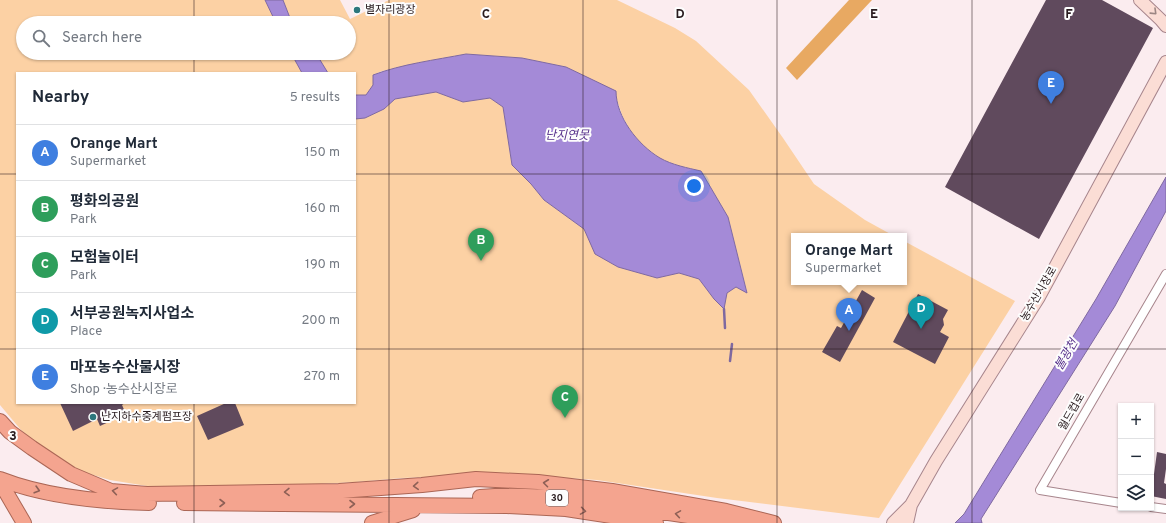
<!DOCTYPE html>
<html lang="en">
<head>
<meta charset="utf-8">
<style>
  body { margin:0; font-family:Overpass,"Noto Sans KR",sans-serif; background:#f2f2f3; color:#1f2937 }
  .controls { position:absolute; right:12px; bottom:12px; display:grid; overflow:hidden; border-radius:0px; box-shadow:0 1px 3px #0004 }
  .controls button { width:36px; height:36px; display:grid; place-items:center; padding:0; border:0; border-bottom:1px solid #e0e1e3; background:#fff; color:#1f2937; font:20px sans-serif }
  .you { position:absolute; left:694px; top:186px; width:14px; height:14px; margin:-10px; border:3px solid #fff; border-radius:50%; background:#1a73e8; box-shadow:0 0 0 6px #1a73e833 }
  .badge { display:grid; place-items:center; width:26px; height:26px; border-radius:50%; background:#2d777d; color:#fff; font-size:13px; font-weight:700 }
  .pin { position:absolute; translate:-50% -33px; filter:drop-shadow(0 1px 2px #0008) }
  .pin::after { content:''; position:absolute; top:21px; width:14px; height:12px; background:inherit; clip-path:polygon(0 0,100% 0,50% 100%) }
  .popup { position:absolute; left:791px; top:233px; width:116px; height:52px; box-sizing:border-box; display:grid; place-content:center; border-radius:0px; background:#fff; filter:drop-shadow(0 1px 3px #0005); font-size:13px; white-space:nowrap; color:#747a83 }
  .popup b { font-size:15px; color:#1f2937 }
  .popup::after { content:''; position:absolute; left:50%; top:100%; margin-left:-8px; border:8px solid transparent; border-top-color:#fff }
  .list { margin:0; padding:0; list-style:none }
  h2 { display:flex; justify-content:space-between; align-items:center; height:52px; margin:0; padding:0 16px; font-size:17px }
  h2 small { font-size:13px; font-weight:400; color:#747a83 }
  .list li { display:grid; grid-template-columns:26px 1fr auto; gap:12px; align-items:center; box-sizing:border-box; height:56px; padding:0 16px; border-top:1px solid #e0e1e3 }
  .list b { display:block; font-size:15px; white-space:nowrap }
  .list p { margin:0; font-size:13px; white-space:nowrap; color:#747a83 }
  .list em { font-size:13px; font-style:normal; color:#747a83 }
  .icon { flex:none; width:22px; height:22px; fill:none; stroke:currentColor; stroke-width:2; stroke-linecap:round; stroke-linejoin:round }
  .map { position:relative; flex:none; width:1166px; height:523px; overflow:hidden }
  .search { position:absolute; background:#fff; box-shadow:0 1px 3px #0004; left:16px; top:16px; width:340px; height:44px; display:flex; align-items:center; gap:10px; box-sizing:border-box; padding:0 14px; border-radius:22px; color:#747a83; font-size:15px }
  .panel { position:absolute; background:#fff; box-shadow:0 1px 3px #0004; left:16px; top:72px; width:340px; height:332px; border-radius:0px }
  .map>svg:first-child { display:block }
  .green { fill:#fcd1a4 }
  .forest { fill:#e8a962 }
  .water { fill:#a48ad7; stroke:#7f69a0 }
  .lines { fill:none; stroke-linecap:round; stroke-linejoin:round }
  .stream { stroke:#7f69a0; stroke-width:2.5 }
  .building { fill:#604a5d }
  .minor-casing { stroke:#a7858c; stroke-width:10 }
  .secondary-casing { stroke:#a7858c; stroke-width:14 }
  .trunk-casing { stroke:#ab6655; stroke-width:16 }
  .minor { stroke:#fff; stroke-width:8 }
  .secondary { stroke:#fbddd5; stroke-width:12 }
  .trunk { stroke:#f4a48f; stroke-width:14 }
  .oneway { stroke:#9c8683 }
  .oneway2 { stroke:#8e6056 }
  .grid { fill:none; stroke:#281b1e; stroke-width:1; stroke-opacity:0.55 }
  .poi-dot { fill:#2d777d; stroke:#fdfdfd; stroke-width:1.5 }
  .labels { text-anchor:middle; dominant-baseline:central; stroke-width:4; stroke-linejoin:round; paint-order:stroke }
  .shield { fill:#fdfdfd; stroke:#685f61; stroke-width:1 }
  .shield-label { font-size:10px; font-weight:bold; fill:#281b1e }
  .poi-label { font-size:11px; fill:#281b1e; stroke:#fdfdfd; text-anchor:start }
  .street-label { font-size:11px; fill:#281b1e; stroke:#fdfdfd }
  .water-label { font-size:12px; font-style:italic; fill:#56308b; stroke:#fdfdfd }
  .grid-label { font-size:13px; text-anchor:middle; font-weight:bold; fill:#281b1e; stroke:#fdfdfd; stroke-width:4; stroke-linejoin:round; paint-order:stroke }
</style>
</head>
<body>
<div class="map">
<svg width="1166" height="523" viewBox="0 0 1166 523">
  <rect width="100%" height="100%" fill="#fbecef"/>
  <path class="green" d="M0,0H265L276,23H23V53H291L302,73H17V403H355V119L365,118L384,109L395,99L436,92L463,102L490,98L503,107L512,165L531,184L544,200L584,229L596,254L618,267L657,278L679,273L699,279L714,299L724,308L727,293L736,287L747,292L728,217L701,171L682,167L660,159L644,147L631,132L622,115L616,97L566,67L522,58L466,54L382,71L373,75V85L366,95H355V73H328L317,55L314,53H349V23H292L283,0H340L350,19L389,0H617L675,28L696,41L749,90L783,138L814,184L865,220L894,236H794V282H904V241L1015,301L879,518L717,498L597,480L509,474L401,478L356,482L262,487L147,486L110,480L80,471L50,454L21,430L0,405Z"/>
  <path class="forest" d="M849,0H872L797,80L786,68Z"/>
  <path class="water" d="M265,0H283L292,23H276Z
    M291,53H314L317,55L328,73H302Z
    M466,54L522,58L566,67L616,91C616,117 638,145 660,158C672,165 688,168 701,171L728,217L747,293L736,287L727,293L724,309L714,299L699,279L679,273L657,278L618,267L595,254L584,229L544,200L531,184L512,165L503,107L490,98L463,102L436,92L395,99L384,109L365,118L355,119V95H366L373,85V75C402,64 435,60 466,54Z
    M1166,177V211L1115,306L981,519L982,523H955L964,514L1096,299Z"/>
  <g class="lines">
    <path class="stream" d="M724,309L725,328
      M730,361L732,344"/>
  </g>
  <path class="building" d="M1046,0H1102L1153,28L1039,239L945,187Z
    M862,290L875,298L840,362L822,352L837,326L841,328Z
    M918,294L948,310L943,319L944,325L940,332L949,337L935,364L893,342Z
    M60,403H125L122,405L126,414L100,426L97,419L73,431Z
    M226,403H235L244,425L208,440L197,416Z
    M1157,452L1166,454V469L1164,483L1166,484V499L1151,496Z"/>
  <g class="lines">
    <defs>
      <path id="minor" d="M1121,503L1040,490L1166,274
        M1151,507L1166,509"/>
      <path id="secondary" d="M1140,0L1161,20L1166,26
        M893,523L911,505
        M907,523L911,505L936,461L1039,297L1166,62"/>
      <path id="trunk" d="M0,421L10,432L32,448L71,474L111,491L147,494L339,491L422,485L476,479L538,482L612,491L726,511L774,523
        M0,479C46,497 100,502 149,503
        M0,482L24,523
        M480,497C569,490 656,515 744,523
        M184,503L507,506L566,509L656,523
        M372,523L413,510"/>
    </defs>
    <use href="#minor" class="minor-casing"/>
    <use href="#secondary" class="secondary-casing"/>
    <use href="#trunk" class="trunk-casing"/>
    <use href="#minor" class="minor"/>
    <use href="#secondary" class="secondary"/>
    <use href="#trunk" class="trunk"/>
  </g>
  <defs><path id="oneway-chevron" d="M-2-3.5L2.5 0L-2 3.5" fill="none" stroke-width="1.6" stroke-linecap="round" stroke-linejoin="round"/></defs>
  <use class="oneway" href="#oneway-chevron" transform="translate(1154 12) rotate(44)"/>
  <g class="oneway2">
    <use href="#oneway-chevron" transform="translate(546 483) rotate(-173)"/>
    <use href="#oneway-chevron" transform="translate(416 486) rotate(176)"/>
    <use href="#oneway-chevron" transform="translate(37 490) rotate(16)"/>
    <use href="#oneway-chevron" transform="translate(115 491) rotate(-171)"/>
    <use href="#oneway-chevron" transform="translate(287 492) rotate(179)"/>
    <use href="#oneway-chevron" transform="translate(222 503)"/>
    <use href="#oneway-chevron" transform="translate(352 504)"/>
    <use href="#oneway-chevron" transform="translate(583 511) rotate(9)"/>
    <use href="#oneway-chevron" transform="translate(678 514) rotate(-171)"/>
  </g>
  <path class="grid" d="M194,0V23M389,0V523M583,0V523M777,0V523M972,0V523M194,53V73M0,174H17M355,174H1166M0,349H17M355,349H1166M194,403V523"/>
  <g class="poi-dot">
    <circle cx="357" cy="10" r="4"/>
    <circle cx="93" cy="417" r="4"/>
  </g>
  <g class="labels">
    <rect class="shield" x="546" y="490" width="22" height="16" rx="3"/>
    <g class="shield-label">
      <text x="557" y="498">30</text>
    </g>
    <g class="poi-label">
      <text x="365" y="10">별자리광장</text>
      <text x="101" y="417">난지하수중계펌프장</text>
    </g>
    <g class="street-label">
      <text transform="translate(1039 294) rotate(-60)">농수산시장로</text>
      <text transform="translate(1072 412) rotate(-60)">월드컵로</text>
    </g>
    <g class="water-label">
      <text x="567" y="136">난지연못</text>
      <text transform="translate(1067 355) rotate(-60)">불광천</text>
    </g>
  </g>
  <g class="grid-label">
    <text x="486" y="18">C</text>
    <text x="680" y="18">D</text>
    <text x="874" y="18">E</text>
    <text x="1069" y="18">F</text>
    <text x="13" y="440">3</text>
  </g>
</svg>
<div class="controls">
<button>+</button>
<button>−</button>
<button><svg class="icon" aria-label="layers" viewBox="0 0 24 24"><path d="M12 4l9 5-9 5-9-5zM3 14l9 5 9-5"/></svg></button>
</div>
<div class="you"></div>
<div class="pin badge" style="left:849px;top:331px;background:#3f7fe0">A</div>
<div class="popup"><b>Orange Mart</b>Supermarket</div>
<div class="pin badge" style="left:481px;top:261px;background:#2e9e5b">B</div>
<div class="pin badge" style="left:565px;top:418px;background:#2e9e5b">C</div>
<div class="pin badge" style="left:921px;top:329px;background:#0f9aa8">D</div>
<div class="pin badge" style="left:1051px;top:104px;background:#3f7fe0">E</div>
<div class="search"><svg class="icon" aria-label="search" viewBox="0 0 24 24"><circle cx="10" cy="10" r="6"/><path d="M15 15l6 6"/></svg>Search here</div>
<section class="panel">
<h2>Nearby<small>5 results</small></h2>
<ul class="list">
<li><span class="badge" style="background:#3f7fe0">A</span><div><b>Orange Mart</b><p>Supermarket</p></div><em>150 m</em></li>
<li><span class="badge" style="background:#2e9e5b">B</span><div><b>평화의공원</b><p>Park</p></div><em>160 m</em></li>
<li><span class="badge" style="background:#2e9e5b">C</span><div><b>모험놀이터</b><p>Park</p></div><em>190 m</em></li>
<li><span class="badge" style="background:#0f9aa8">D</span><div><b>서부공원녹지사업소</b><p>Place</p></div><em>200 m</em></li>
<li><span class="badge" style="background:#3f7fe0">E</span><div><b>마포농수산물시장</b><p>Shop · 농수산시장로</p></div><em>270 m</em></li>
</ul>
</section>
</div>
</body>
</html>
